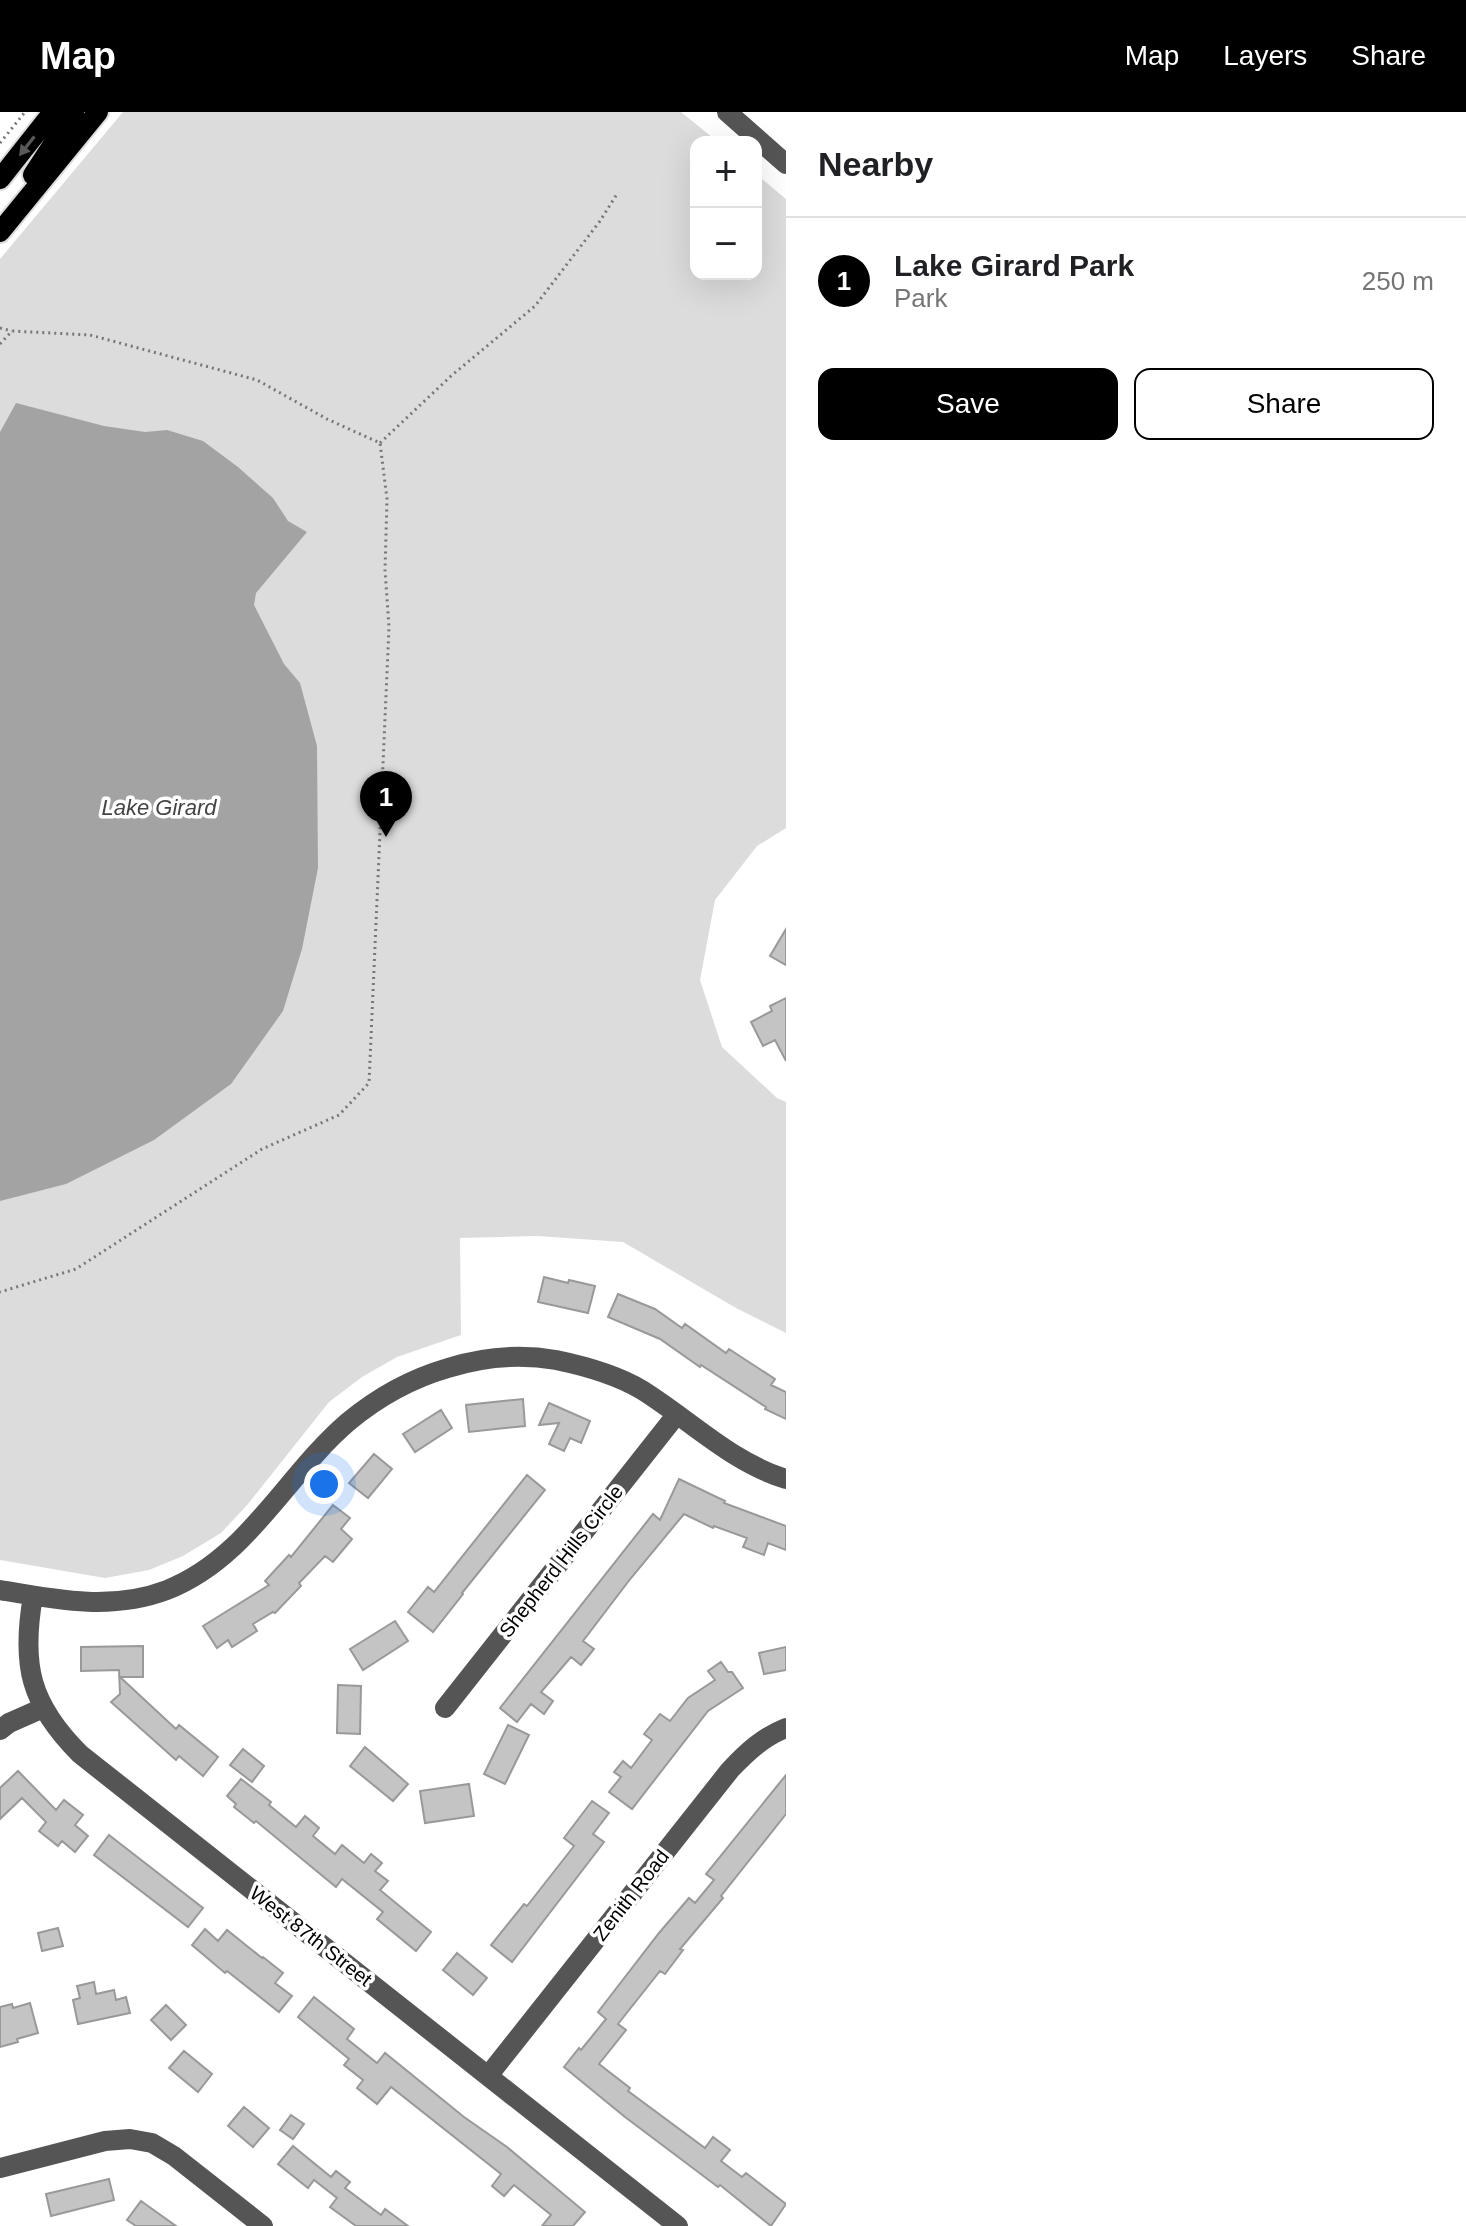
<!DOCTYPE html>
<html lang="en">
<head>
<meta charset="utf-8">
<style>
  body { margin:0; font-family:Helvetica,sans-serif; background:#f2f2f2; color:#202124 }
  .controls { position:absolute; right:24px; top:24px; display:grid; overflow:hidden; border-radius:16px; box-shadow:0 8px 32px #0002 }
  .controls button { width:72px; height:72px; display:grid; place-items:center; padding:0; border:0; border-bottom:2px solid #e0e0e0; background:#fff; color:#202124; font:40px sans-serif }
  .you { position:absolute; left:324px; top:1372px; width:28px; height:28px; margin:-20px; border:6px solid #fff; border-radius:50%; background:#1a73e8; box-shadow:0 0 0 12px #1a73e833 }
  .badge { display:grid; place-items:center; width:52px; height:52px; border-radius:50%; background:#000; color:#fff; font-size:26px; font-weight:700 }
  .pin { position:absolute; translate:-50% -66px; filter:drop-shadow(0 2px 4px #0008) }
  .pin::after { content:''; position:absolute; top:42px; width:28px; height:24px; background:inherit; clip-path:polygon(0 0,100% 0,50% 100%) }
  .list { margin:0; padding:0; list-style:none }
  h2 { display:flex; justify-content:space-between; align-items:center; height:104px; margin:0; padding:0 32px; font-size:34px }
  h2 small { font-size:26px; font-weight:400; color:#757577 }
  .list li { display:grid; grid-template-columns:52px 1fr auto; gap:24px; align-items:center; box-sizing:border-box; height:128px; padding:0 32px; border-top:2px solid #e0e0e0 }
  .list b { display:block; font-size:30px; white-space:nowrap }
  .list p { margin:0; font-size:26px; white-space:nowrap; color:#757577 }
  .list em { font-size:26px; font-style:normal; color:#757577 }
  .actions { display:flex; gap:16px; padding:24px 32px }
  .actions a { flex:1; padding:18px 0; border:2px solid #000; border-radius:16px; text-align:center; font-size:28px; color:#000 }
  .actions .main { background:#000; color:#fff }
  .map { position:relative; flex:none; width:786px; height:2114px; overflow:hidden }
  header { display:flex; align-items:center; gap:48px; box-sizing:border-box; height:112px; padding:0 40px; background:#000; color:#fff }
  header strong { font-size:38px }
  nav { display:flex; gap:44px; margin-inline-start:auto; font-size:28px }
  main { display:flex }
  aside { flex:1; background:#fff }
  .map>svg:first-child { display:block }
  .green { fill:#dcdcdc }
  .water { fill:#a3a3a3 }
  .building { fill:#c4c4c4; stroke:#999; stroke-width:2 }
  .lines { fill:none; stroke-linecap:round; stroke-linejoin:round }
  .major-casing { stroke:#dbdbdb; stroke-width:24 }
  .path { stroke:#777; stroke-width:3; stroke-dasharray:2 4; stroke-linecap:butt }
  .minor { stroke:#555; stroke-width:20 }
  .major { stroke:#000; stroke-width:20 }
  .oneway { fill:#595959 }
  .labels { text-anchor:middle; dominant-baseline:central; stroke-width:7; stroke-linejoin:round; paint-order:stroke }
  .street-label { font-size:20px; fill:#000; stroke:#fff }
  .water-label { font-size:22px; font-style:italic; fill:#444; stroke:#fff }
</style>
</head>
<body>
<header>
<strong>Map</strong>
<nav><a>Map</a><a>Layers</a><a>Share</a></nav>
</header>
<main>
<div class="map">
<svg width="786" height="2114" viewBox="0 0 786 2114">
  <rect width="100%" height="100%" fill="#fff"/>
  <path class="green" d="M123,0H681L718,30H696V162H756V62L786,87V716L757,734L715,788L700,868L722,935L777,986L786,990V1221L736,1196L623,1130L538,1124L460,1126L461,1223L397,1245L362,1265L329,1290L248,1392L221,1421L183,1444L149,1458L105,1466L0,1448V147Z"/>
  <path class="water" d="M16,291L104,314L145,320L167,318L203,329L238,355L273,386L288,409L307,420L256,481L254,493L284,552L300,571L317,634L318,756L302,837L283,899L231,972L154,1028L66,1072L0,1089V320Z"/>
  <path class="building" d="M786,817V853L770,844Z
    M786,886V949L775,928L763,934L751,910L772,899L770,894Z
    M544,1165L568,1171L569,1168L595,1174L588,1201L538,1190Z
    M618,1182L655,1197L682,1216L685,1212L726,1241L729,1237L775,1267L771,1273L786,1280V1307L765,1297L766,1295L701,1253L700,1255L660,1227L608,1205Z
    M523,1287L525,1314L469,1320L466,1293Z
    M549,1291L590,1309L581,1331L570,1326L564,1339L549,1332L559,1311L539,1313Z
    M441,1298L452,1316L415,1340L403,1322Z
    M374,1342L392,1357L368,1386L349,1371Z
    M527,1363L545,1378L462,1481L463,1482L433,1520L408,1500L428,1475L434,1480Z
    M679,1367L725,1389L724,1391L786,1414V1438L768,1431L764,1443L743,1435L747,1426L714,1414L713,1416L684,1402L631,1466L583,1529L594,1537L581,1553L571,1545L541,1580L553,1589L544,1602L531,1592L517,1610L500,1596L653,1402L660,1408Z
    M333,1393L350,1406L341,1417L352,1427L333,1450L325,1444L299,1471L301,1474L275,1501L273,1500L253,1512L257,1519L232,1535L228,1528L217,1536L203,1514L269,1473L265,1469L289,1443L291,1445Z
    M395,1509L408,1529L363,1558L350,1537Z
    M143,1534V1565H120L176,1617L179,1613L218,1645L203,1664L179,1644L176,1648L111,1590L120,1582L119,1558L81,1559V1535Z
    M786,1535V1558L764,1562L759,1541Z
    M721,1550L728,1560H732L743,1576L708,1599L632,1697L609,1680L621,1665L614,1660L623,1649L631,1656L652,1628L644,1622L660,1602L670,1609L688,1586L715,1568L708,1559Z
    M338,1573L361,1574L360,1622L337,1621Z
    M508,1613L529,1623L505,1672L484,1662Z
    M365,1635L408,1672L393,1689L350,1654Z
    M243,1637L264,1654L252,1670L230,1653Z
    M18,1659L56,1698L64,1688L83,1703L75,1713L88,1724L75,1740L62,1729L58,1734L39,1719L46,1710L22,1686L0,1707V1676Z
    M786,1663V1702L721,1784L723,1786L680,1837L683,1838L665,1862L660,1859L618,1912L626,1918L599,1952L630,1976L628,1979L705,2036L713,2025L730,2038L721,2049L742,2065L746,2061L786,2092L771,2114L720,2073L718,2075L625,2005L564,1955L579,1936L581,1938L606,1907L598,1900L659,1821L689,1786L695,1791L714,1768L706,1762Z
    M241,1667L271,1690L269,1693L296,1715L305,1704L319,1716L313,1724L335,1742L342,1733L364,1751L371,1742L382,1751L375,1759L388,1769L380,1778L431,1820L416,1839L377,1807L383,1800L342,1767L336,1775L256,1709L254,1711L234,1695L236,1692L227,1684Z
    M469,1672L474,1704L425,1711L420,1679Z
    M592,1689L609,1701L593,1722L604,1730L512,1850L491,1833L524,1792L527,1794L574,1734L564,1726Z
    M109,1723L203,1796L188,1815L94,1743Z
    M58,1816L63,1834L42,1839L38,1821Z
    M205,1817L218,1829L227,1818L262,1846L263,1845L283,1861L275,1871L292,1884L279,1900L227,1859L225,1861L192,1833Z
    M457,1841L487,1866L473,1883L443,1858Z
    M94,1870L96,1882L114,1878L116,1888L126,1885L130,1901L78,1912L73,1888L80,1886L77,1874Z
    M314,1885L354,1917L347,1927L377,1951L385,1941L464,2005L507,2035L585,2100L573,2114H542L551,2103L514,2073L504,2084L492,2074L501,2062L391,1975L377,1992L357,1976L363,1968L344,1953L349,1947L298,1905Z
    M30,1891L38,1921L17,1927L18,1930L0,1935V1895L12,1892L13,1896Z
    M166,1893L186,1913L171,1928L151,1908Z
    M184,1939L212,1962L198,1980L169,1956Z
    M244,1995L269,2016L253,2035L228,2014Z
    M291,2003L304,2012L293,2027L280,2018Z
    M293,2034L331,2065L336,2059L350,2070L345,2076L381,2103L385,2097L408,2114H356L330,2095L337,2086L314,2068L308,2076L278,2052Z
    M109,2067L114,2088L51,2104L46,2082Z
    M141,2089L176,2114H136L127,2108Z"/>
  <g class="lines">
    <defs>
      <path id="major" d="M33,63L74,0
        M0,67L53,0
        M0,120L98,0"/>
    </defs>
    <use href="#major" class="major-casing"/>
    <path class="path" d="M0,31L25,0
      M0,216L12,219
      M0,232L12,219L90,223L257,268L327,307L380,331L387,387L385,458L389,515L369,971L339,1003L262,1037L76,1157L0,1180
      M380,331L451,264L535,194L600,109L617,82"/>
    <path class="minor" d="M727,0L786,52
      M0,1478C57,1488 112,1499 167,1478C248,1446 285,1364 348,1310C378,1285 410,1267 448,1256C483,1245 521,1242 556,1248C585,1254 617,1263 642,1278C690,1308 731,1350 786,1367
      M33,1484C21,1553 30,1592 80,1642L678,2114
      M445,1596L677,1302
      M0,1618L9,1611L43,1596
      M488,1964L730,1658C747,1640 763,1625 786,1616
      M0,2056L105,2029L130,2027L152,2031L174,2044L263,2114"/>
    <use href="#major" class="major"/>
  </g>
  <defs><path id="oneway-solid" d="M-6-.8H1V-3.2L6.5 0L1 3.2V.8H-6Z" transform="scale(2)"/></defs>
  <use class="oneway" href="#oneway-solid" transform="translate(27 34) rotate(128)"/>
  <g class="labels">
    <g class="street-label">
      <text transform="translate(561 1449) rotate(-52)">Shepherd Hills Circle</text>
      <text transform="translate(631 1783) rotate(-52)">Zenith Road</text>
      <text transform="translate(311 1824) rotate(38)">West 87th Street</text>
    </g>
    <g class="water-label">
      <text x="159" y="695">Lake Girard</text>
    </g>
  </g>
</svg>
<div class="controls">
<button>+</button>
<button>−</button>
</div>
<div class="you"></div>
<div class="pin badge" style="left:386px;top:725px">1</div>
</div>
<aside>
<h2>Nearby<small></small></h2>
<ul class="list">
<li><span class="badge">1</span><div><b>Lake Girard Park</b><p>Park</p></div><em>250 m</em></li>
</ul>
<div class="actions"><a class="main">Save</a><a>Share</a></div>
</aside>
</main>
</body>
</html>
